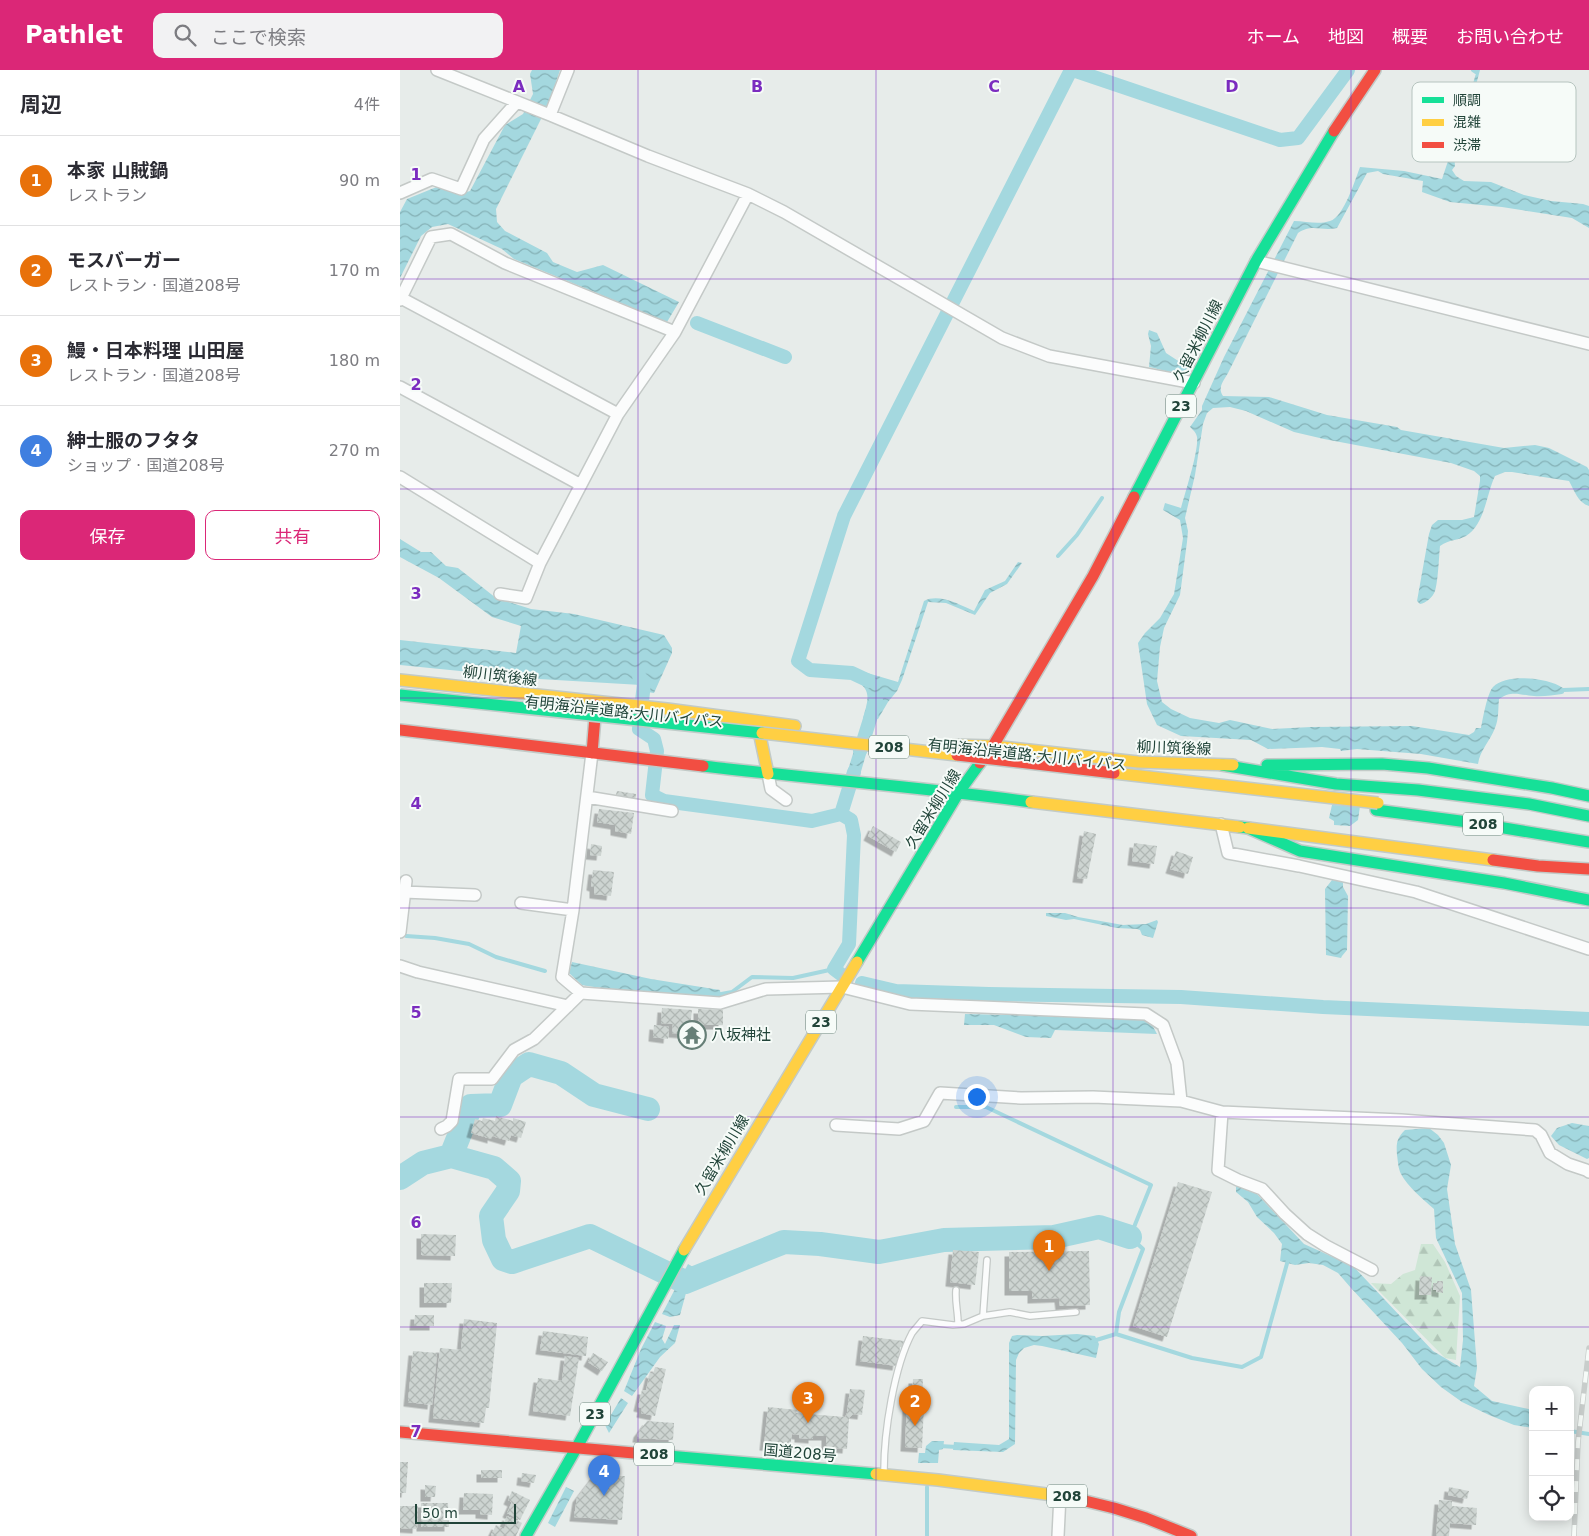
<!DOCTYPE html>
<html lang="ja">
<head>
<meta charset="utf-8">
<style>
  body { margin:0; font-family:"DejaVu Sans","Noto Sans JP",sans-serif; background:#f2f2f3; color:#2b2b33 }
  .controls { position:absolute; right:15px; bottom:15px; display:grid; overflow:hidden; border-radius:10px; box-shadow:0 2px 12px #0003 }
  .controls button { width:45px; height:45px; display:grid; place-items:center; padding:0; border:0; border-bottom:1px solid #e1e1e2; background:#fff; color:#2b2b33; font:25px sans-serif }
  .scale { position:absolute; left:15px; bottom:12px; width:101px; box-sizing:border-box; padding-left:5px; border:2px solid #214439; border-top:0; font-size:14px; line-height:18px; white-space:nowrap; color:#214439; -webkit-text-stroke:4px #f6fbf8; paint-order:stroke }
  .you { position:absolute; left:576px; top:1026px; width:18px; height:18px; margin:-12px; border:4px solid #fff; border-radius:50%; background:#1a73e8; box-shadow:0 0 0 8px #1a73e833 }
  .badge { display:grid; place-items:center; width:32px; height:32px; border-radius:50%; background:#db2777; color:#fff; font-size:16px; font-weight:700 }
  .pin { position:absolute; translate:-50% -41px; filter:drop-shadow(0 1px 2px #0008) }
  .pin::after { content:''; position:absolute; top:26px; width:18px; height:15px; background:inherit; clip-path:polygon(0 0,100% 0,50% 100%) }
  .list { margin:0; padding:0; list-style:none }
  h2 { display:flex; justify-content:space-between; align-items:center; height:65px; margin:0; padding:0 20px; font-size:21px }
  h2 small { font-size:16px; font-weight:400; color:#7c7c81 }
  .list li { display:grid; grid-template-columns:32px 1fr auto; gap:15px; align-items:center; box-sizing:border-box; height:90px; padding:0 20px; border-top:1px solid #e1e1e2 }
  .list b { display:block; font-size:19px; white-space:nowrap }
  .list p { margin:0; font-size:16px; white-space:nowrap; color:#7c7c81 }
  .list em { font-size:16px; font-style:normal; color:#7c7c81 }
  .actions { display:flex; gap:10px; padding:15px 20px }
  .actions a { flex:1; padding:11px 0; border:1px solid #db2777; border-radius:10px; text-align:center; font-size:18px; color:#db2777 }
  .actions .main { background:#db2777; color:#fff }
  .icon { flex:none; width:28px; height:28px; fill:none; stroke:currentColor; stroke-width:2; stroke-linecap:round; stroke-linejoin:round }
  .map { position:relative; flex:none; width:1189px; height:1466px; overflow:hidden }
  header { display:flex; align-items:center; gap:30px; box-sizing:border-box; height:70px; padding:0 25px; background:#db2777; color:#fff }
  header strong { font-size:24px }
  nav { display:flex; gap:28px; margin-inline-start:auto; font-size:18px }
  .search { width:350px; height:45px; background:#f2f2f3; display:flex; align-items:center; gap:12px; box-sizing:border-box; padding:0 18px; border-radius:10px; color:#7c7c81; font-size:19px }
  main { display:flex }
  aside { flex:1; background:#fff }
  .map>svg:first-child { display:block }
  .forest { fill:url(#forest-firs) }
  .water { fill:url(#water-waves) }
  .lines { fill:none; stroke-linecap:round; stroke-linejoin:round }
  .stream { stroke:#a4d8df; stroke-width:4 }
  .canal { stroke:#a4d8df; stroke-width:14 }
  .river { stroke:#a4d8df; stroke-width:24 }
  .building { fill:url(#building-cross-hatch); filter:url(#shadow) }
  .lane-casing { stroke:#c4c9c7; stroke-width:8 }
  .street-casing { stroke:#c4c9c7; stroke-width:14 }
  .fast-casing { stroke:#c2cac7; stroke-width:14 }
  .slow-casing { stroke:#c2cac7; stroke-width:14 }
  .jam-casing { stroke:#c2cac7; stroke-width:14 }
  .lane { stroke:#fbfcfc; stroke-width:5.5 }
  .street { stroke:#fbfcfc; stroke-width:11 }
  .fast { stroke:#16e098; stroke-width:11 }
  .slow { stroke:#ffcf43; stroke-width:11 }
  .jam { stroke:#f24e42; stroke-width:11 }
  .rail-casing { stroke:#c8cdcb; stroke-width:5.5 }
  .rail { stroke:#f6fbf8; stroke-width:4; stroke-dasharray:11; stroke-linecap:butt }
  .fast-bridge-casing { stroke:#c1cbc9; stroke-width:14; stroke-linecap:butt }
  .slow-bridge-casing { stroke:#c1cbc9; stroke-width:14; stroke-linecap:butt }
  .jam-bridge-casing { stroke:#c1cbc9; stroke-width:14; stroke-linecap:butt }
  .fast-bridge { stroke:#16e098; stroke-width:11 }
  .slow-bridge { stroke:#ffcf43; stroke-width:11 }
  .jam-bridge { stroke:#f24e42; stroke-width:11 }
  .grid { fill:none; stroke:#7b2cbf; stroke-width:1; stroke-opacity:0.55 }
  .labels { text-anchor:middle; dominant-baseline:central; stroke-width:4; stroke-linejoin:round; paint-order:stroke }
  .shield { fill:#f6fbf8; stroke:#617b72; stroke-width:1 }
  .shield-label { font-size:14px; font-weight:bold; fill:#214439 }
  .street-label { font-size:15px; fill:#214439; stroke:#f6fbf8 }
  .poi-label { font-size:15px; fill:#214439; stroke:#f6fbf8; text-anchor:start }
  .key { fill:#f6fbf8; stroke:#b6c4bf; stroke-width:1 }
  .key-label { font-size:14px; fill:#214439 }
  .grid-label { font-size:16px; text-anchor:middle; font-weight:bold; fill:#7b2cbf; stroke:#f6fbf8; stroke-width:4; stroke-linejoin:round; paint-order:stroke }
</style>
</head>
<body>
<header>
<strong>Pathlet</strong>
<div class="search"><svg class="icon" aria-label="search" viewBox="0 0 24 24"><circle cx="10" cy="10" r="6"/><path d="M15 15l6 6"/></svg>ここで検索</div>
<nav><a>ホーム</a><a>地図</a><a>概要</a><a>お問い合わせ</a></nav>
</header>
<main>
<aside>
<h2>周辺<small>4件</small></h2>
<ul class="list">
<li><span class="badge" style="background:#e8710a">1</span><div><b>本家 山賊鍋</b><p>レストラン</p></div><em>90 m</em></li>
<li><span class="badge" style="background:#e8710a">2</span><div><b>モスバーガー</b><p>レストラン · 国道208号</p></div><em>170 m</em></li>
<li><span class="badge" style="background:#e8710a">3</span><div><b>鰻・日本料理 山田屋</b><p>レストラン · 国道208号</p></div><em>180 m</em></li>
<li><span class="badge" style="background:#3f7fe0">4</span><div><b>紳士服のフタタ</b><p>ショップ · 国道208号</p></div><em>270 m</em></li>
</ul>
<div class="actions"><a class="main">保存</a><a>共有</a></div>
</aside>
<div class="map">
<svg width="1189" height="1466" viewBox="0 0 1189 1466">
  <defs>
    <pattern id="forest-firs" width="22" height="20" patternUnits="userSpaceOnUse" patternTransform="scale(1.25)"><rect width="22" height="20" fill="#cfe6d6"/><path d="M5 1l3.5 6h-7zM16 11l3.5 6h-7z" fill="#b1c6b8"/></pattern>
    <pattern id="water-waves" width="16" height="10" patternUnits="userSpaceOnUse" patternTransform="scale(1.25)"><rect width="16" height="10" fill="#a4d8df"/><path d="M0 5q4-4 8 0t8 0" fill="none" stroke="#85b1b6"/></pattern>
    <pattern id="building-cross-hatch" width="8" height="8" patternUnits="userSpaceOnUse" patternTransform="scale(1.25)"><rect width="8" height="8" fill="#cdd4d1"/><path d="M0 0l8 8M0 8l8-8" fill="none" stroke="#b0b7b4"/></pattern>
    <filter id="shadow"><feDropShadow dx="-4.5" dy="4.5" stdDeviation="0" flood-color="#0004"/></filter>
  </defs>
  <rect width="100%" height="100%" fill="#e7ecea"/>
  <path class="forest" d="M1021,1174H1033L1045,1192L1060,1226L1056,1290L1045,1288L971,1213L991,1214L1003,1204L1015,1200Z"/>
  <path class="water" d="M132,0H160L149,33L96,139L97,152L105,161L147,183L153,192L177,202L203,195L279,232L267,252L114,189L102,179L48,154L32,157L21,166L0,208V142L7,129L39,116L60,124L70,121L105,55L123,44L133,24L130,4Z
    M1077,0H1080L1069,41L1054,84L1055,96L1052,100L1056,106L1064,111L1091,112L1124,125L1151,131L1183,134L1189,136V158L1172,148L1102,137L1050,132L1022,122L1023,111L983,104L978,101L967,103L937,158C921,162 913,153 898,163L828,303C824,310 817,318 823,326L869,327L927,345L997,357L1001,360L1104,378L1135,375L1149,378L1187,397L1189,400V436C1178,433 1174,420 1169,411L1112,402H1105L1095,406C1086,425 1085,454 1066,466C1057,471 1050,469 1040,476C1039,487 1038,512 1035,521C1033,527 1026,533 1020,534L1017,531L1029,464L1032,455L1038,450H1062L1074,447L1080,411V406L1074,401L1051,393L924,369L894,362L846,341L830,337L813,338L807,343L803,354L795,405L785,448L788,461L787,472L780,525L764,558L760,577L757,611L762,632L771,639L790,648L819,653L830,650L872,659L911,657L1012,656L1069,665L1074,662L1076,658H1081C1083,648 1087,624 1093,617C1107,603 1148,608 1163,618L1164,623L1162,624C1153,625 1143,627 1134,626C1119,625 1112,620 1099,629C1098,638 1099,649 1095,658C1090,671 1080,680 1078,694L1021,684L957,679L941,681L940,679L922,677L868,679L851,670L781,666L757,655L747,634L738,573L745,563L760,548L774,524L783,468L780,450L763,440L765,433L781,438C785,423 799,380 797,367C796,362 793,360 790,357L802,340V336L824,287L894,151C906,151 918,155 930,151C944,147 955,110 960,97L1004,101L1042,109L1066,37Z
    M749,260L757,263L766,283L786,296L788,298C779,307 760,299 749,297L751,276L748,264Z
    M0,469L21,482H31L46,496L58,498L96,528L131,539L174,544L264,565L272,578V583L254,623L241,621V615L139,609L0,595V570L116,583L121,556L92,547L39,508L0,487Z
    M618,492L622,493L607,514L590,523L575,545L546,533L528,532L502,610L497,621L488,632L478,649L463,648C468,630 473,619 453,609L454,599L498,612L524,531C539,523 560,535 574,541L585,520L605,511Z
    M457,671L469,674L460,705L447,703Z
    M932,735L960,736L958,750L950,756L934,755V751L929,748Z
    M932,810L943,812V817L948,826L947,880L942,886L941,888L926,885L925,819Z
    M646,843H665L678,847L723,855L746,854L757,850L758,852L753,868L742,865L740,860L737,859L717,858L674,849L666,850L646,846Z
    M172,892L251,909L320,920L321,928L260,924L194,917L182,915L169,903Z
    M565,944L741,948L750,951L757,964L655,960L651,968L626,967L594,955H564Z
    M1172,1053L1189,1056V1088L1187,1089L1159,1075L1151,1066L1157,1058Z
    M1029,1058L1038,1065L1044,1073L1051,1095L1047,1119L1055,1174L1071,1220L1077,1298L1074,1316L1092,1331L1133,1340V1358L1114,1355L1089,1345L1062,1332L1041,1317L1022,1299L1002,1273L951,1218L938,1203L923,1195L909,1193L895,1195L880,1191L882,1174L874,1163L857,1147L848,1132L836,1122V1116L857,1124L904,1174L953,1196L1033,1281L1060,1297L1063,1270L1062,1223L1036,1168L1034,1139C1024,1130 1007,1116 1001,1104C998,1098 998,1091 997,1085C996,1073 997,1068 1005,1060Z
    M348,1179L355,1193L286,1223L280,1245L270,1247L262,1244L288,1194L298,1200Z
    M255,1252L266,1256L262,1269L265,1274L274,1255H280L275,1273L260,1287L232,1326L224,1321L241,1279Z
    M677,1264L695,1266L699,1274L696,1288L642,1276L634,1275L624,1278L619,1283L616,1290L615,1374L603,1382L553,1380L554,1372L599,1375L609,1369V1273L612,1266L617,1265L642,1266Z
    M221,1328L228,1333L209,1363L205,1355Z
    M532,1371H544L543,1379L539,1380L538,1393H518L519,1383H525L526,1376Z
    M166,1417L174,1421L155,1457L148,1453Z"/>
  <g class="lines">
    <path class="stream" d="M1073,0L1076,2
      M658,486L677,465L702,428
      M1163,620L1189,619
      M6,866L35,868L69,874L96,887L145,901
      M316,925L332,922L352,907L393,908L434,899
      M556,1037H586L751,1115L730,1167L743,1179L719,1242L716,1264L693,1271
      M716,1264L792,1288L842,1297L861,1287L888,1190
      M1170,1361L1189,1364
      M539,1376L557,1377
      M527,1466V1417"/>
    <path class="canal" d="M673,0L880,70L898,68L948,0
      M297,253L385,287
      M239,606L244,613L239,659L254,669L257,681L252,725L264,731L412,751L441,744L451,750L454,765L449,874L434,899L442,905
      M469,611L452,603L410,600L398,591L444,446L671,0
      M460,681L476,630
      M441,744L454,702
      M462,913L496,921L589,924L781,927L923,937L1189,949"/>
    <path class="river" d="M51,1086L71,1036L100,1035L111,1006L129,994L161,1003L194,1025L248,1039
      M0,1108L23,1093L51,1086L94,1098L109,1111L108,1121L91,1146L94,1170L103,1189L112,1192L190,1166L285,1212L384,1172L420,1174L479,1182L544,1170L654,1167L699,1157L730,1167"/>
  </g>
  <path class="building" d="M217,721L236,724L235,731L215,728Z
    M199,739L234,743L231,764L215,761V755L197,752Z
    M473,756L501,772L496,782L468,766Z
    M684,761L696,764L687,809L677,808Z
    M734,773L757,776L754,794L732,791Z
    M191,774L202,776L201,786L190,785Z
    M776,781L793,787L788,804L770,799Z
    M193,800L214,802L211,826L194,824V817L191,816Z
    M262,938L292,940L290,956L288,955L287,964L272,963L273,954L261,953Z
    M298,939L323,940V955H298Z
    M254,955L269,957L268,969L253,967Z
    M290,958L304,961L303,972L288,970Z
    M96,1046L113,1051V1048L126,1052L121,1068L111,1065L109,1071L92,1066V1069L71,1063L75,1049L82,1051L83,1048L95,1051Z
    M778,1112L812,1122L767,1267L733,1256Z
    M21,1164L56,1165L55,1186L21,1185Z
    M553,1180L579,1182L575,1215L550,1212Z
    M689,1181L690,1235L660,1236L659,1228L632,1229V1221H609V1182Z
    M1020,1206L1032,1207L1031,1225H1019Z
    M1037,1211H1043V1223L1036,1222V1220H1033V1213H1037Z
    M24,1213H52L51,1233H24Z
    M15,1245H34V1256H14Z
    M64,1249L97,1253L89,1338H86L84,1353L33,1348L40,1278L61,1280Z
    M143,1261L188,1267L186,1286L140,1280Z
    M463,1266L504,1271V1278L500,1277L497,1296L460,1291Z
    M13,1281L37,1283L32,1335L8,1332Z
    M193,1283L208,1292L202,1301L188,1292Z
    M165,1286L179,1288L170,1346L133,1341L138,1308L162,1311Z
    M255,1297L266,1299L255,1346L241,1343L242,1338L238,1337L242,1320H246L250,1303L253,1304Z
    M513,1309H523L522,1334L524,1335L522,1378L505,1377L507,1334H512Z
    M450,1319L465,1320L462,1345L453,1344L449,1348L447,1379L426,1377V1366H413V1369L399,1368V1365L392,1364L390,1378L364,1376L368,1337L397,1340L396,1343L445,1347L447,1343Z
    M247,1351L274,1353L273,1370L237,1368L238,1363Z
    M0,1392H8L6,1423H0Z
    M81,1400H102V1408H81Z
    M122,1403L136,1405L134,1413L121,1411Z
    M196,1403H217L220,1406H225L222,1450L174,1447L177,1428Z
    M25,1415L36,1416L35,1427H25Z
    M1049,1417L1069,1421L1067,1429L1048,1425Z
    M112,1421L130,1430L120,1450L107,1443L112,1432L108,1430Z
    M64,1423L93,1424L92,1445L80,1444V1440H63Z
    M1039,1430L1052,1431V1436L1077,1438L1076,1455L1050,1453L1049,1466H1036Z
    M21,1433H48L49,1457H21Z
    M0,1436H18L17,1459L0,1458Z
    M107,1446L122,1453L116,1466H94L91,1465L96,1455L104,1459L106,1454L104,1453Z"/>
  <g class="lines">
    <defs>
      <path id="lane" d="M556,1220C555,1233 558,1241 558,1254
        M583,1246L587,1190
        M484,1401C484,1362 494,1297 512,1263C515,1259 519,1255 522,1251L553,1255L564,1254L583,1246L610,1242L630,1246L676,1242"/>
      <path id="street" d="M37,0L150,45L248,86L348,124L384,142L602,268L649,286L794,313
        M150,45L168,0
        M0,123L32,109L61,119L84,69L117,32
        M856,191L1189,274
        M1,228L218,344
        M0,230L31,167L51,164L105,193L275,262
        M0,317L181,415
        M0,407L140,493L218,344L275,262L348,124
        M100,524L126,528L140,493
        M192,683L173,840L162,907L181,923L320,933L366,919L442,917L510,934L746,944L763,955L777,993L781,1031
        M368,704L371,719L386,730
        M187,727L272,741
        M821,754L828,783L899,796L1016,822L1189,879
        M4,822L75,825
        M121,833L173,840
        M0,862L6,811
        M0,896L18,902L168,936
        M822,1042L818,1100L838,1110L862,1119L885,1144L907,1164L926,1176L972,1200
        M436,1055L499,1059L524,1051L540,1023L621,1028L693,1027L781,1031L822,1042L1001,1050L1135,1060L1141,1065L1150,1083L1168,1094L1186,1100L1189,1102
        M41,1059L47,1056L52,1051L59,1009H92L114,980L134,969L181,923
        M658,1466L660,1425"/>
      <path id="fast" d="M734,427L856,191L934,61
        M822,695L936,714L1018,720L1129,734L1189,746
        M867,695L982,694L1028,698L1152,718L1189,726
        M303,696C412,709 522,717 631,732
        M976,740L1068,752L1189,772
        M840,757L848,758L900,781L1104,813L1189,830
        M457,892L559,722L580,693
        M245,1384L476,1404
        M126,1466L177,1377L284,1180"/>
      <path id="slow" d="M0,610L267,639L395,656
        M357,652L368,704
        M551,675L593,676L738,692L833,695
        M631,732L840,757
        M848,758L1093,790
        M284,1180L457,892
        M476,1404L538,1410L669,1427"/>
      <path id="jam" d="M934,61L975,0
        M0,660L303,696
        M192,683L196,635
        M580,693L593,676L693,506L734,427
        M1093,790L1138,796L1189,799
        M0,1362L245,1384
        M669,1427L714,1438L746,1448L791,1466"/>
    </defs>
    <use href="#lane" class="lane-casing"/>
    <use href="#street" class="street-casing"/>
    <use href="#fast" class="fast-casing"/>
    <use href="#slow" class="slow-casing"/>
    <use href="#jam" class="jam-casing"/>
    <use href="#lane" class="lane"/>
    <use href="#street" class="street"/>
    <use href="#fast" class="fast"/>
    <use href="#slow" class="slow"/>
    <use href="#jam" class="jam"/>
    <defs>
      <path id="rail" d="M1174,1466L1178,1372L1189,1278"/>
    </defs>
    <use href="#rail" class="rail-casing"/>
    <use href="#rail" class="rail"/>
    <defs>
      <path id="fast-bridge" d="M0,625L362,663"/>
      <path id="slow-bridge" d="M362,663L557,685
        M714,703L978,733"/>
      <path id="jam-bridge" d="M557,685L714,703"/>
    </defs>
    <use href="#fast-bridge" class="fast-bridge-casing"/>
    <use href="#slow-bridge" class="slow-bridge-casing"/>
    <use href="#jam-bridge" class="jam-bridge-casing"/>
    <use href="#fast-bridge" class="fast-bridge"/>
    <use href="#slow-bridge" class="slow-bridge"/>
    <use href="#jam-bridge" class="jam-bridge"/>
  </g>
  <path class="grid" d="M238,0V1466M476,0V1466M713,0V1466M951,0V1466M0,209H1189M0,419H1189M0,628H1189M0,838H1189M0,1047H1189M0,1257H1189"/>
  <defs>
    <symbol id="temple-ring" viewBox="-11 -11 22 22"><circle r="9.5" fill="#f6fbf8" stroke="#667f77" stroke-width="1.5"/><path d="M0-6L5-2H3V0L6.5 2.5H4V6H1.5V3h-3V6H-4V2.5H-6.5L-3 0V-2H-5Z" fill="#667f77"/></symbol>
  </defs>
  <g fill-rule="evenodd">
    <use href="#temple-ring" x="276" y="949" width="32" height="32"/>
  </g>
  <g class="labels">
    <g class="shield">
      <rect x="766" y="324.5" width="30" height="23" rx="4"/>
      <rect x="469" y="665.5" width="40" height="23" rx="4"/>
      <rect x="1063" y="742.5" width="40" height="23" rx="4"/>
      <rect x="406" y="940.5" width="30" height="23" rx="4"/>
      <rect x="180" y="1332.5" width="30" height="23" rx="4"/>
      <rect x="234" y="1372.5" width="40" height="23" rx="4"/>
      <rect x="647" y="1414.5" width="40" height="23" rx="4"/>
    </g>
    <g class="shield-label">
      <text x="781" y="336">23</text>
      <text x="489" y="677">208</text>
      <text x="1083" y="754">208</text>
      <text x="421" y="952">23</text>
      <text x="195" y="1344">23</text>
      <text x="254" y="1384">208</text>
      <text x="667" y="1426">208</text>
    </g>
    <g class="street-label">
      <text transform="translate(798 271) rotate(-63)">久留米柳川線</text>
      <text transform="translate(100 606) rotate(7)">柳川筑後線</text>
      <text transform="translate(224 642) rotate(6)">有明海沿岸道路;大川バイパス</text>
      <text transform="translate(774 678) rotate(2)">柳川筑後線</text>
      <text transform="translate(627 685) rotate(6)">有明海沿岸道路;大川バイパス</text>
      <text transform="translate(533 739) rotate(-58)">久留米柳川線</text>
      <text transform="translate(322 1085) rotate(-59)">久留米柳川線</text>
      <text transform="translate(400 1383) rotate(5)">国道208号</text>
    </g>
    <g class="poi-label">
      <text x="311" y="965">八坂神社</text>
    </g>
  </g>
  <rect x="1012" y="12" width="164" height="80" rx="8" class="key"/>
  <rect x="1022" y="27" width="22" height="6" fill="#16e098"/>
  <rect x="1022" y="49" width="22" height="7" fill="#ffcf43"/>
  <rect x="1022" y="72" width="22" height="6" fill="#f24e42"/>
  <g class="key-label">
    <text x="1053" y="35">順調</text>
    <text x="1053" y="57">混雑</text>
    <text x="1053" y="80">渋滞</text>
  </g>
  <g class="grid-label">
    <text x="119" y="22">A</text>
    <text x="357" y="22">B</text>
    <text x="594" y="22">C</text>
    <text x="832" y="22">D</text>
    <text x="16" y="110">1</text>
    <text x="16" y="320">2</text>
    <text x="16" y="529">3</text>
    <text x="16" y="739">4</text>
    <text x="16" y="948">5</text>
    <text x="16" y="1158">6</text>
    <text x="16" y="1367">7</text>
  </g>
</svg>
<div class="controls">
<button>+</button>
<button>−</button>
<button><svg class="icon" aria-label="locate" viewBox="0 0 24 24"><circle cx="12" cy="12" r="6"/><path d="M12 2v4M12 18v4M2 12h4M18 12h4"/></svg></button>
</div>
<div class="scale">50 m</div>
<div class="you"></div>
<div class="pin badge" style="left:649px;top:1201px;background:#e8710a">1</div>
<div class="pin badge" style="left:515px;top:1356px;background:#e8710a">2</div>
<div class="pin badge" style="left:408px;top:1353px;background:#e8710a">3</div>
<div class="pin badge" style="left:204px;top:1426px;background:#3f7fe0">4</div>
</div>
</main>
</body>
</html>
